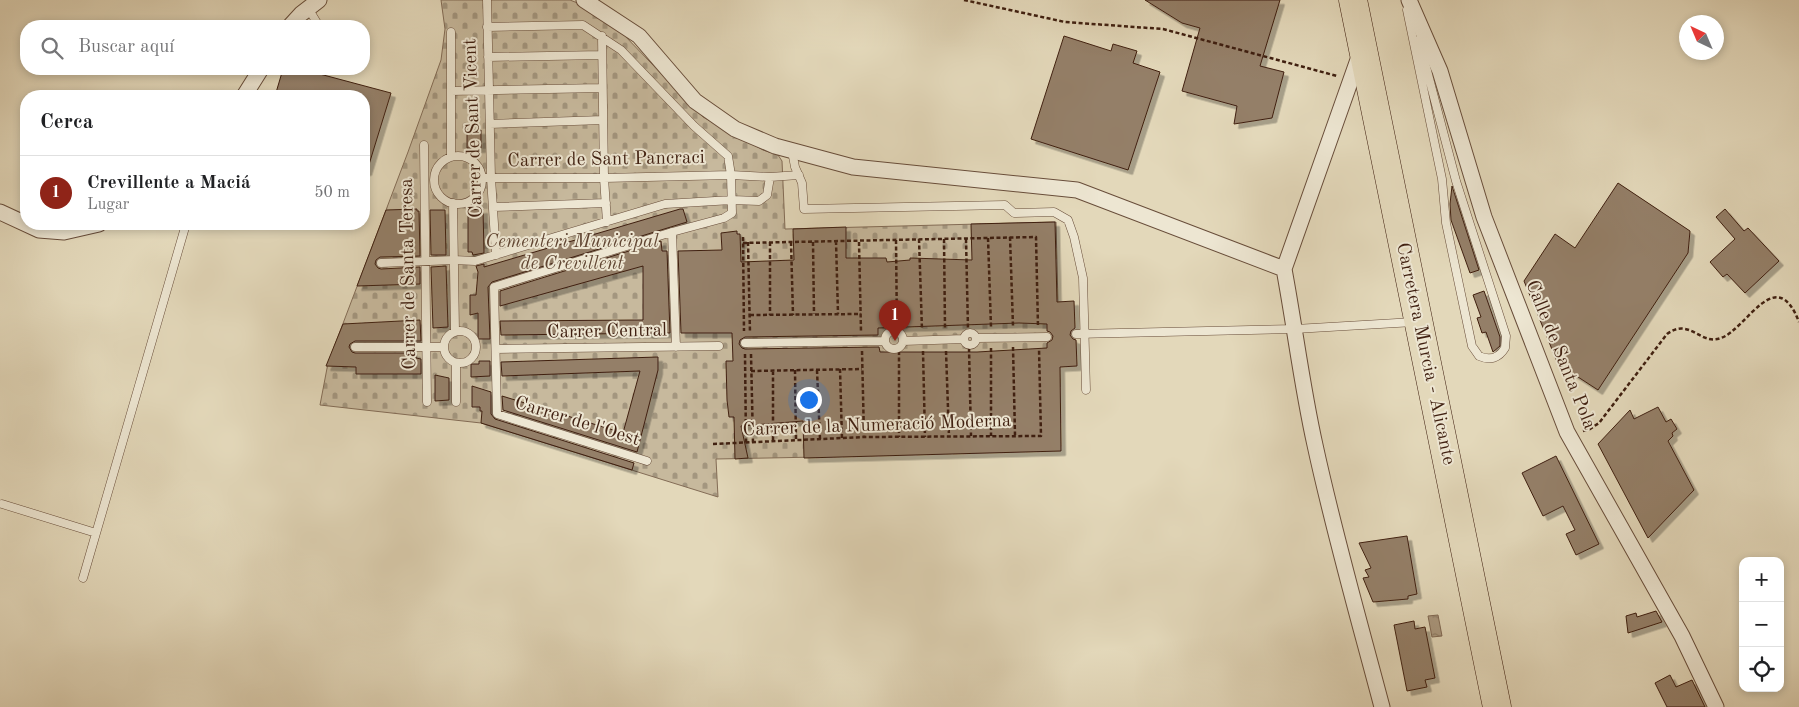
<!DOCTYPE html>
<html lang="es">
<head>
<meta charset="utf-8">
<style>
  body { margin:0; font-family:"Old Standard TT",serif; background:#f2f2f2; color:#202124 }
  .controls { position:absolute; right:15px; bottom:15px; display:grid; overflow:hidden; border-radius:10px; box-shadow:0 2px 8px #0003 }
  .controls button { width:45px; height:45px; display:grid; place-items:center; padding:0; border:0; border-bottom:1px solid #e0e0e0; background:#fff; color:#202124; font:25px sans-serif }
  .compass { position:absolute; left:1679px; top:15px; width:45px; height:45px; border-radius:50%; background:#fff; box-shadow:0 2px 8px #0003; rotate:316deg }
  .you { position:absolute; left:808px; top:399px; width:18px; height:18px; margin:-12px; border:4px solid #fff; border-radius:50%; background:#1a73e8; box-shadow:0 0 0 8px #1a73e833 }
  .badge { display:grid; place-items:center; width:32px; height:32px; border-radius:50%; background:#8f2418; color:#fff; font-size:16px; font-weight:700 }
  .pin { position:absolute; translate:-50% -41px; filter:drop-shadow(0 1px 2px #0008) }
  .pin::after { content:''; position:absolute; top:26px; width:18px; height:15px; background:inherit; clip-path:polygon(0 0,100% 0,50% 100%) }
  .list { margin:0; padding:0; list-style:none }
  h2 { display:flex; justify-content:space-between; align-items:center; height:65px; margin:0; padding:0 20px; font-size:21px }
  h2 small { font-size:16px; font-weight:400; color:#757577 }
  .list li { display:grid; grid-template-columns:32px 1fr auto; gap:15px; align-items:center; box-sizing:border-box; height:75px; padding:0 20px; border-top:1px solid #e0e0e0 }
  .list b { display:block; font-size:19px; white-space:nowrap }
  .list p { margin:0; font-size:16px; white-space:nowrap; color:#757577 }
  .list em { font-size:16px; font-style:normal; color:#757577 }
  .icon { flex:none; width:28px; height:28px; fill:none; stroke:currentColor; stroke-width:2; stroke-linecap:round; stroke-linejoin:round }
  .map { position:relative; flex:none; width:1799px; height:707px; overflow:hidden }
  .search { position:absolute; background:#fff; box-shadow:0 2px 8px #0003; left:20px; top:20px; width:350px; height:55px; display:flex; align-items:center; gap:12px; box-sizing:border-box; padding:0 18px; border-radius:20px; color:#757577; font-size:19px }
  .panel { position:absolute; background:#fff; box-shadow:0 2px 8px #0003; left:20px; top:90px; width:350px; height:140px; border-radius:20px }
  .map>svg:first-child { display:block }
  .cemetery { fill:url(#cemetery-stones); stroke:#836c56 }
  .water { fill:url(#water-ripples); stroke:#806853 }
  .building { fill:#947f68; stroke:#3f1f10; fill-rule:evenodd; filter:url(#shadow) }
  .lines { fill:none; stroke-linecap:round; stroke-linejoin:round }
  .lane-casing { stroke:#684d3a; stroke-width:9 }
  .street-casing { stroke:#684d3a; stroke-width:17 }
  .highway-casing { stroke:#3f1f10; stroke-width:29 }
  .path { stroke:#3f1f10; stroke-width:2.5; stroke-dasharray:4 2.5; stroke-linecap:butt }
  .lane { stroke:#ede6d2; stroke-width:8 }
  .street { stroke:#ede6d2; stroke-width:15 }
  .highway { stroke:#e3d8ba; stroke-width:28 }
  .labels { text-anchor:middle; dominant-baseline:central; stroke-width:4; stroke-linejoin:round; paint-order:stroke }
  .street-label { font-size:19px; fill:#3f1f10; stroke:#ede6d2 }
  .park-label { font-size:19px; font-style:italic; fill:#614633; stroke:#ede6d2 }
</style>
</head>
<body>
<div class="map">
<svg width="1799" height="707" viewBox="0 0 1799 707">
  <defs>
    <pattern id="cemetery-stones" width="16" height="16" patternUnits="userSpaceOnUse" patternTransform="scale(1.25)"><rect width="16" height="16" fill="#c7b99d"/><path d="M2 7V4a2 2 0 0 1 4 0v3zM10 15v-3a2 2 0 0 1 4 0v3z" fill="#a3967f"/></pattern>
    <pattern id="water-ripples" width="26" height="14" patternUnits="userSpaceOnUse" patternTransform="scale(1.25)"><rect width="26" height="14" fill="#ab9980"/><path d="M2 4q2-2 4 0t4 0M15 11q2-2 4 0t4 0" fill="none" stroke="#8d7c67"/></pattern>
    <filter id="shadow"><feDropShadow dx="4.5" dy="4.5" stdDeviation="0" flood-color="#0004"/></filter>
  </defs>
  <rect width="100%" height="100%" fill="#e3d8ba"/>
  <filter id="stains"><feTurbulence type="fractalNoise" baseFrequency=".004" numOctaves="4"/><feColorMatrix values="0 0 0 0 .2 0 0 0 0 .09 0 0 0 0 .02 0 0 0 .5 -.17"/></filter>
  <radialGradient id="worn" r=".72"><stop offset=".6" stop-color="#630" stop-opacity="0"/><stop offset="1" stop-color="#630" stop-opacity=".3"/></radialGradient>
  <path class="cemetery" d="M441,0H570L580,4L624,35L703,117L763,150L778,155L782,161L785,229L1056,222L1060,387L819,457L716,459L718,497L481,423L320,405L328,363L408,152L441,60L445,29Z"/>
  <path class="water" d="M1438,615L1442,636L1432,637L1428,616Z"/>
  <path class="building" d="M1145,0H1280L1260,66L1284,72L1272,118L1234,124L1237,106L1182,91L1200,28L1182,23Z
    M1064,36L1111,51L1113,44L1137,51L1133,63L1160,72L1128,170L1031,139Z
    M283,69H301L391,93L367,171H364V96H275Z
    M467,130H481V148H467Z
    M1618,183L1690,231L1688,253L1598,390L1558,364L1524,281L1555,234L1575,248Z
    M1452,186L1479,270L1470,273L1451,220L1450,204Z
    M417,209V211H419L420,256L380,257L376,260L375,264L378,268L381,269L420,267V284L357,286L386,210Z
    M483,209L484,253L473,255L472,252H468V210Z
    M680,209H683L687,222L492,282L488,287L490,339H478V313L470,315V295H476L478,272L476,266L484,264V267Z
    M1725,209L1744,231L1748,228L1779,261L1745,293L1727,274L1723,277L1710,262L1735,239L1716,217Z
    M430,210H445L446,255H431Z
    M1055,222L1057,302L1074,301L1075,328L1071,331L1070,335L1073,339L1076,340L1077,366L1060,367L1061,451L804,458L803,421L741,426L748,458L735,459L734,417H729L727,400L726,361H733L732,333H681L678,251L722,250L721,233L737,231V234H740L741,262L794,260L793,229L846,227V258H886L887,262L910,260V258L972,260L971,224ZM1019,323L1047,324V331L1050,332L1053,336L1052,340L1047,343V348L977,352H880L879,347L745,349L742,348L739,344L740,340L745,337L878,335V328Z
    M661,241L662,251H667L670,333L501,335L500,321L643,320V266L500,306V291Z
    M446,266L448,327L433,328L431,267Z
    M1484,291L1500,337V346L1493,352L1486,332L1482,333L1477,318L1481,317L1473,295Z
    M420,320L421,341H355L350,344L349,347L352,352L355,353H416V358L421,359V374H356V367L326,366L343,324Z
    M658,357V370L637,452L503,410L502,396L623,433L640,371L502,376L501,362Z
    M479,361H490V376L471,377V364H479Z
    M435,375L449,378V400L435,401Z
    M472,386L491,392V414L495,419L634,463L632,470L481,423L482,411H480V407H472Z
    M1658,407L1666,422L1671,419L1677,429L1672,433L1673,436L1668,441L1694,490L1648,538L1598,444L1630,410L1634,419Z
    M1556,456L1599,544L1576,555L1566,534L1575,530L1563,506L1543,516L1522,473Z
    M1407,536L1417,594L1408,596V599L1373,602L1363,578L1369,577L1365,570L1371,568L1359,543Z
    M1656,611L1662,622L1628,633L1626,616L1636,613L1637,617Z
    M1414,621L1415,629L1425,627L1435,678L1425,680L1427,687L1407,691L1394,625Z
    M1670,675L1676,687L1692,680L1705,707H1667L1655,683Z"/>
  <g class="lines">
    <defs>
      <path id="lane" d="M487,0L491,178L496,255
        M308,8L319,26
        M1407,10L1442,179L1446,223L1472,346L1479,356C1490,361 1499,358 1505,348L1506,336L1456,181L1419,40
        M487,27L583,25L621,50L694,126L728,156L731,175L732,213L724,218L672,232L494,287L497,414L647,461
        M451,32V157
        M602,36L604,178L607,222
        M488,57L602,55
        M451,91L602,88
        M490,124L603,120
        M424,145L427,402
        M792,151L795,167L802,183L804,209L1005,205L1014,213L1054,212L1068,220L1074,237L1083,278L1086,390
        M434 180a24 24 0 1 1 48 0a24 24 0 1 1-48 0Z
        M482,178H604L731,175L770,177L799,175
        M453,203L455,332
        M493,207L606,203
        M672,232L676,347
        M381,263L454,260L475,261L665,204L732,200L759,201L767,195L770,177
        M444 347a16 16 0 1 1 32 0a16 16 0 1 1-32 0Z
        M885 340a9 9 0 1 1 18 0a9 9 0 1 1-18 0Z
        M964 339a6 6 0 1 1 12 0a6 6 0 1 1-12 0Z
        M1076,334L1295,329L1414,322
        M977,338L1047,337
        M903,341L964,339
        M745,343L885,341
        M355,347H443
        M496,349L719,346
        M456,363V402
        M2,504L96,533
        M83,578L186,224"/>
      <path id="street" d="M584,0L639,36L695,101L735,129L775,146L853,167L1077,190L1284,269L1360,54
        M1409,0L1440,71L1484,217L1567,432L1682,636L1716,707
        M290,26L301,14L319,0
        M244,96L261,69
        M0,212L39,230L64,232L99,224
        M1284,269C1295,328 1302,387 1315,445C1334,533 1359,620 1382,707"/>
      <path id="highway" d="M1353,0L1497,707"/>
    </defs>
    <use href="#lane" class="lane-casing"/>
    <use href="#street" class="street-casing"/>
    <use href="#highway" class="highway-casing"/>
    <path class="path" d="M964,0L1065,22L1163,29L1337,76
      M743,237L744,331
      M1010,237L1013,326
      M988,238L991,327
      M919,239L922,330
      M944,239L945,328
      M966,239L968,329
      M896,240L897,332
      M836,241L838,314
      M748,242L750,333
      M770,242V315
      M791,242L793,315
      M813,242L814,314
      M859,242L861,331
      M743,243L1036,237L1038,327
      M750,315L861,314
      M1013,347L1015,435
      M969,348L971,436
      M991,348V436
      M862,351L864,437
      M899,351V437
      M923,351L925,437
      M946,351L949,437
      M745,354L746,443
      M751,354L753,443
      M840,369L842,439
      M795,370L796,441
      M817,370L820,439
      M751,371L862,369
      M773,371V442
      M1583,431L1590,429L1599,423L1667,334C1690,317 1700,346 1721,338C1747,329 1776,262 1799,322
      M713,444L864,437L1041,436L1039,348"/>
    <use href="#lane" class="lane"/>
    <use href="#street" class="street"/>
    <use href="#highway" class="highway"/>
  </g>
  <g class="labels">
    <g class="street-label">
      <text transform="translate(474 128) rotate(-92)">Carrer de Sant Vicent</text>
      <text transform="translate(606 160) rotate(-1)">Carrer de Sant Pancraci</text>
      <text transform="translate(409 274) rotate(-91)">Carrer de Santa Teresa</text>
      <text transform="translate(607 332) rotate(-1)">Carrer Central</text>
      <text transform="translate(1425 354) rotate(78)">Carretera Murcia - Alicante</text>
      <text transform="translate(1560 355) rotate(68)">Calle de Santa Pola</text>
      <text transform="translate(577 422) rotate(17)">Carrer de l'Oest</text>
      <text transform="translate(877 426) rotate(-2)">Carrer de la Numeració Moderna</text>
    </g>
    <g class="park-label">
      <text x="572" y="242">Cementeri Municipal<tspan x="572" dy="22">de Crevillent</tspan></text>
    </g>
  </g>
  <rect width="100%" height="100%" filter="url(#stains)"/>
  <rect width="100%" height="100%" fill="url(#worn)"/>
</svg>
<div class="controls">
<button>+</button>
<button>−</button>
<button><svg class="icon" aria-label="locate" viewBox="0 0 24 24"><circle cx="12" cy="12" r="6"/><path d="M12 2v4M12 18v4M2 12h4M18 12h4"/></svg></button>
</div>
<svg class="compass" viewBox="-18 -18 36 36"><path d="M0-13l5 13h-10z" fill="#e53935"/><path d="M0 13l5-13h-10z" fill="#757577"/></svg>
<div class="you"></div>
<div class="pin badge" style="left:895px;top:341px">1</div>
<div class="search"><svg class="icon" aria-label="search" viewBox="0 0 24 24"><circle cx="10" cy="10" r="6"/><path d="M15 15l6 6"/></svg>Buscar aquí</div>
<section class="panel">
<h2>Cerca<small></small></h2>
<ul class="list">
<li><span class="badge">1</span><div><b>Crevillente a Maciá</b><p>Lugar</p></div><em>50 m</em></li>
</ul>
</section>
</div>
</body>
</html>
